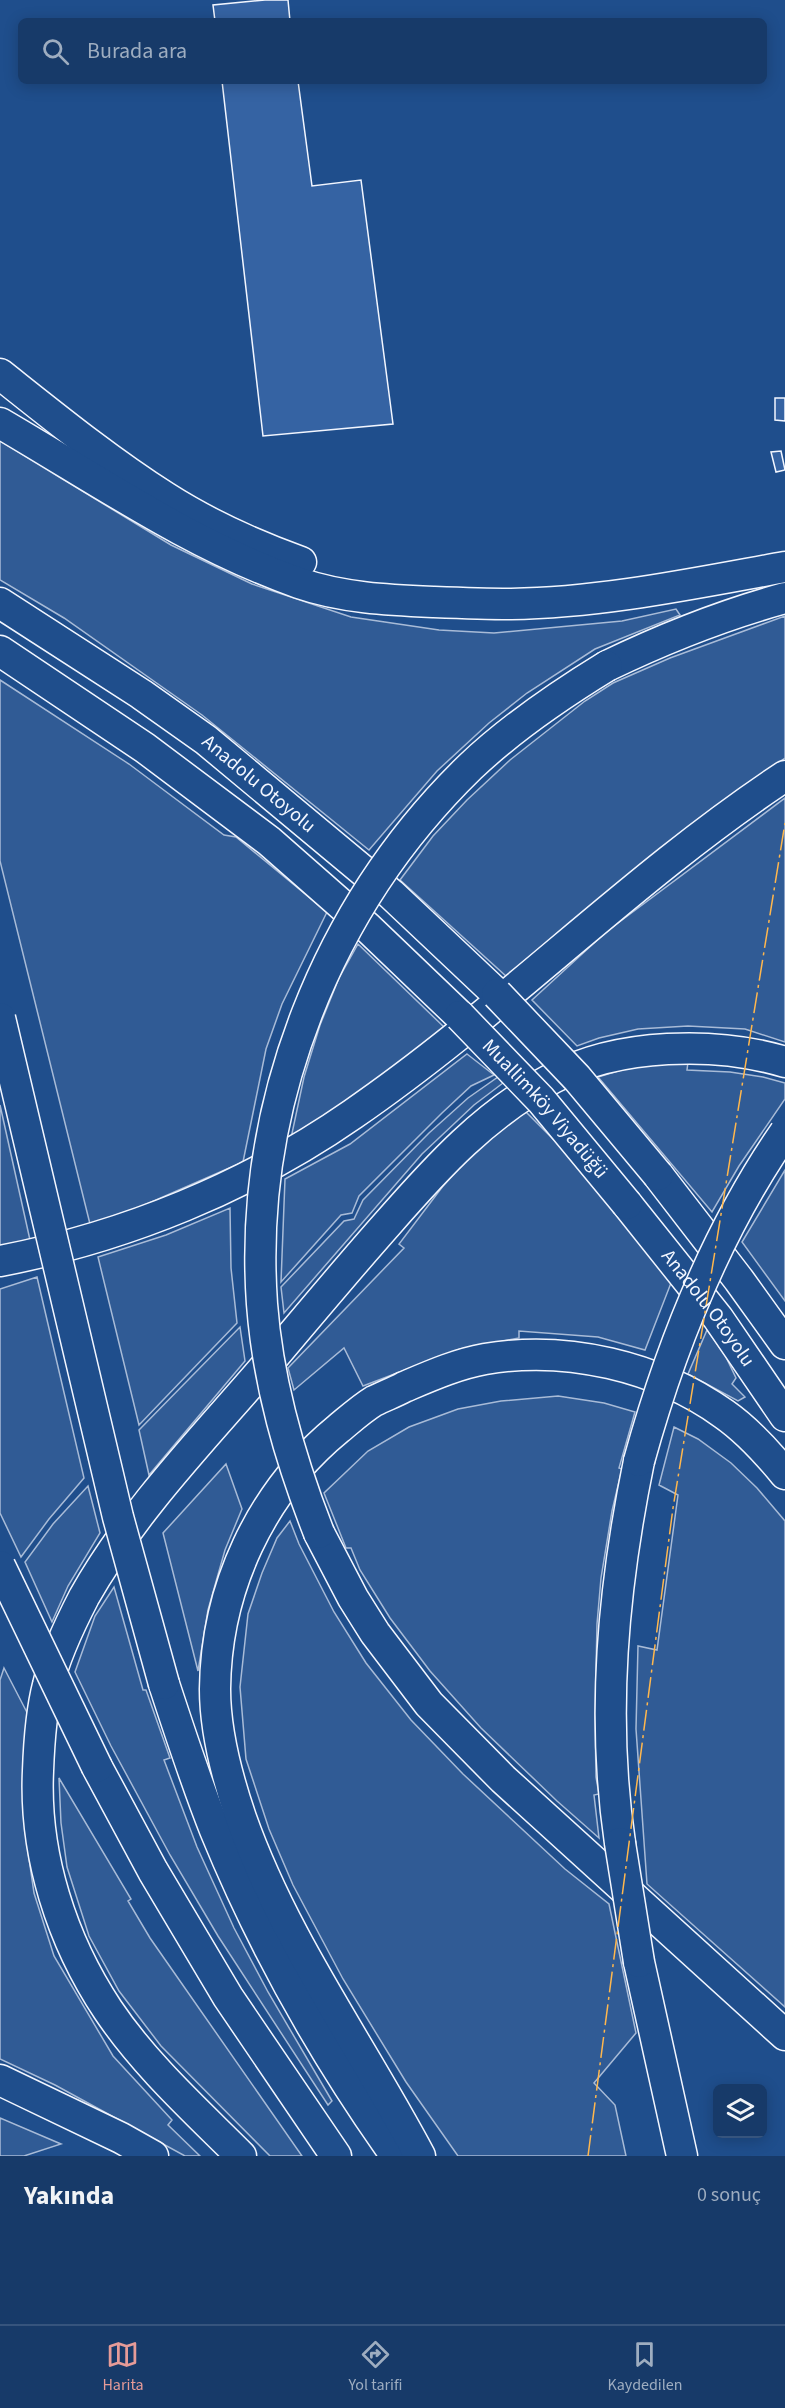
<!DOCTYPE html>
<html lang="tr">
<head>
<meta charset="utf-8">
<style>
  body { margin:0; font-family:"Source Sans 3",sans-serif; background:#244571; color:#f1f3f6 }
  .controls { position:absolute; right:18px; bottom:18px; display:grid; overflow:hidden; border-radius:9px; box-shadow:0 3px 15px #0003 }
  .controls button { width:54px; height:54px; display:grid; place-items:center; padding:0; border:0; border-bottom:2px solid #36547d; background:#173a69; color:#f1f3f6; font:30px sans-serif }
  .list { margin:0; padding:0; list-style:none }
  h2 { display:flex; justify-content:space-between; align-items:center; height:78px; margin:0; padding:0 24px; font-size:26px }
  h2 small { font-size:20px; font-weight:400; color:#9eadc0 }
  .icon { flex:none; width:33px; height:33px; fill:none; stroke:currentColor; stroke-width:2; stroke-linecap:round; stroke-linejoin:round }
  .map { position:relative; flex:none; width:785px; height:2156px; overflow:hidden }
  .search { position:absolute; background:#173a69; box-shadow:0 3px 15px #0003; left:18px; right:18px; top:18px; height:66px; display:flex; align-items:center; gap:15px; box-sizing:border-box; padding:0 21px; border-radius:9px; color:#9eadc0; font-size:22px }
  .sheet { height:168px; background:#173a69 }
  nav { display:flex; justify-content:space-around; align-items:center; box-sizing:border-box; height:84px; border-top:2px solid #36547d; background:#173a69; font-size:16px; color:#9eadc0 }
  nav a { display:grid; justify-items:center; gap:3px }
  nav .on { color:#e69b98 }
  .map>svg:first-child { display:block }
  .built { fill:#305b95; stroke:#a8bbd7; stroke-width:1.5 }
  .building { fill:#3563a3; stroke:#f2f6ff; stroke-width:1.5 }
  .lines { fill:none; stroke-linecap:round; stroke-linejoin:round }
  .highway-casing { stroke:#f2f6ff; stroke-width:33 }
  .highway { stroke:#1f4e8c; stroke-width:30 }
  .highway-bridge-casing { stroke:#f2f6ff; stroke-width:33; stroke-linecap:butt }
  .highway-bridge { stroke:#1f4e8c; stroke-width:30 }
  .power { stroke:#ffb74d; stroke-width:1.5; stroke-dasharray:21 4.5 3 4.5; stroke-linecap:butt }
  .labels { text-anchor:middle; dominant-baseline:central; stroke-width:4.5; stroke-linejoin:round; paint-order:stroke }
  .street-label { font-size:20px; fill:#f2f6ff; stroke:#1f4e8c }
</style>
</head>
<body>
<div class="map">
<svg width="785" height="2156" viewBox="0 0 785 2156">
  <rect width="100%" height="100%" fill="#1f4e8c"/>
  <path class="built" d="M0,441L171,545L252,584L351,617L439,630L494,633L622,621L676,609L680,615L595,649L527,693L489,723L437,771L369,850L202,715L64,618L0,580Z
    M785,616V758L676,838L507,977L400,880L433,836L467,800L510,760L585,701L613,683L670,658Z
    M0,680L129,764L224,835L236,837L327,912L282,1004L266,1049L243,1162L140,1207L90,1224L0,861Z
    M785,798V1042L745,1029L688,1026L638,1029L599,1038L577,1046L532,1000L606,932Z
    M358,944L445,1028L398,1065L291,1138L304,1077L320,1025L339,978Z
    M467,1054L494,1075L471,1086L442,1113L359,1196L352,1213L341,1215L281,1282L285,1179L350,1144Z
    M688,1062L687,1070L730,1072L763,1077L785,1083V1099L739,1166L712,1212L598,1077L638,1065Z
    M498,1077L503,1083L474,1105L422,1154L284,1313L281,1287L344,1221L354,1219L363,1200L429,1133L468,1098Z
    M0,1105L30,1240L0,1246Z
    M523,1109L574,1160L671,1283L645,1350L598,1337L519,1331V1338L460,1349L363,1386L344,1348L294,1390L288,1368L404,1248L399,1244L443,1186L486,1138Z
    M785,1170V1301L742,1242Z
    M230,1208L231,1268L237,1323L139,1425L98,1257L166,1235Z
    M37,1277L84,1478L49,1519L21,1557L0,1513V1289Z
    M240,1327L245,1361L149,1475L139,1430Z
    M707,1330L725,1355L736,1378L732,1384L745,1397L738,1401L688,1374Z
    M558,1396L604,1403L635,1412L619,1468L622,1469L612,1511L601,1578L597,1624L595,1718L596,1777L599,1794L594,1795L599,1838L557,1801L481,1728L430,1671L390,1618L360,1570L351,1548H346L324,1493L368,1451L409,1427L458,1409L501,1401Z
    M674,1427L698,1439L731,1463L757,1488L785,1521V2007L647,1884L636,1729L638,1646L657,1650L678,1495L659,1485Z
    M226,1464L242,1509L225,1550L208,1610L198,1671L163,1533Z
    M88,1486L100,1533L68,1586L52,1622L25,1562L53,1524Z
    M290,1521L299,1544L334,1612L366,1663L411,1720L463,1774L565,1869L609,1904L636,2033L594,2083L615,2105L626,2156H458L406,2082L343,1979L293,1885L269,1829L246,1759L240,1687L248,1614L262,1573L277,1538Z
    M114,1587L143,1690H146L170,1758L164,1760L197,1847L234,1928L268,1992L332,2101L328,2105L218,1936L170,1855L111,1746L75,1672L95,1616Z
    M4,1668L33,1724L25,1769V1831L34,1893L54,1956L113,2056L172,2120L168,2125L200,2156H185L55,2085L0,2059V1680Z
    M59,1778L131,1899L128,1901L150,1938L302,2156H270L161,2046L119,1991L89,1936L67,1867L61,1823Z
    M0,2118L61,2144L24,2156H0Z"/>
  <path class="building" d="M265,0H288L290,21H215L213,5Z
    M222,81H298L312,186L361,180L393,424L263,436Z
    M775,398H785V421L775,420Z
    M781,451L785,470L776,472L771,452Z"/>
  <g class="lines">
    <defs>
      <g id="highway">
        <path d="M0,374C53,416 107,460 165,497C207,524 254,545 301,562"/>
        <path d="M0,423C98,480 191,545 299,583C342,598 389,600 434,602C459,603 485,604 511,604C601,603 696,583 785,567"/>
        <path id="s1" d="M0,603L141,694L206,740L391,894L497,994"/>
        <path d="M0,651L145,748L269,841L368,928L460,1016"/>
        <path d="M607,666C665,638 723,615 785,598"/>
        <path d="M658,1175L739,1280L785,1344"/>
        <path id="s2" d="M627,1204L718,1318L785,1416"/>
        <path d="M0,1261C125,1237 248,1187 353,1114C504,1010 632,877 785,776"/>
        <path d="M319,1533L353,1598L375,1633L429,1704L503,1779L785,2035"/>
        <path d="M164,1684C180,1733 196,1782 215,1830C262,1945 324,2055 396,2156"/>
        <path d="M97,1767L153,1871L228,1997L336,2156"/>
        <path d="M620,1843C601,1715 613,1588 639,1461"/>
        <path d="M639,1962L682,2156"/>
        <path d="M0,2080L121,2138L153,2156"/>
        <path d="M241,2156C195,2110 145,2065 108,2010C62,1941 34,1855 38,1771C39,1743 41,1712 48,1685C55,1655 70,1624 84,1597C133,1510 205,1437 270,1361C309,1315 348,1268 388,1223C437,1167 486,1113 553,1078C618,1043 716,1041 785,1062"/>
        <path d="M420,2156C360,2043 284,1940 241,1818C227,1777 215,1733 215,1689C216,1589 260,1493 338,1429C349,1420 361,1409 374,1401C384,1396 395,1392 404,1387C430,1376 457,1364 485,1359C566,1345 657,1366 724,1414C747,1430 767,1452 785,1474"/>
      </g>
    </defs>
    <use href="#highway" class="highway-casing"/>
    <use href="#highway" class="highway"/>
    <defs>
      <g id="highway-bridge">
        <path d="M497,994L577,1078L658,1175"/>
        <path id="s3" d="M460,1016L541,1100L627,1204"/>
        <path d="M0,1018L118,1517L164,1684"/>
        <path d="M639,1461C671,1345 716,1232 785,1132"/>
        <path d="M319,1533C290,1459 268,1384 262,1304C248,1105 327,906 470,767C511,728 558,696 607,666"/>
        <path d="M0,1566L97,1767"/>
        <path d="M620,1843L639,1962"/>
      </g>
    </defs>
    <use href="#highway-bridge" class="highway-bridge-casing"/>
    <use href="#highway-bridge" class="highway-bridge"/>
    <path class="power" d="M588,2156L673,1508L785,823"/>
  </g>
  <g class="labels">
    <g class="street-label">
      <text stroke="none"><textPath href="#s1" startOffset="316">Anadolu Otoyolu</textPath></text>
      <text stroke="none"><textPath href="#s3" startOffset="126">Muallimköy Viyadüğü</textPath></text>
      <text stroke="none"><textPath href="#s2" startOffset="132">Anadolu Otoyolu</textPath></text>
    </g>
  </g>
</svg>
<div class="controls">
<button><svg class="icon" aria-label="layers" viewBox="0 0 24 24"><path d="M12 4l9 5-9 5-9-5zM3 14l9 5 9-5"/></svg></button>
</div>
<div class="search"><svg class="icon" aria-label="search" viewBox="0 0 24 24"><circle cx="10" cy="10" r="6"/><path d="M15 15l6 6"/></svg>Burada ara</div>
</div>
<section class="sheet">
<h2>Yakında<small>0 sonuç</small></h2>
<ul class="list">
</ul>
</section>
<nav>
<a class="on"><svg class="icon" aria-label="map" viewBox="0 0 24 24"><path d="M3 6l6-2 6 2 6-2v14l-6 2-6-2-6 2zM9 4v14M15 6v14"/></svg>Harita</a>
<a><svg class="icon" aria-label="directions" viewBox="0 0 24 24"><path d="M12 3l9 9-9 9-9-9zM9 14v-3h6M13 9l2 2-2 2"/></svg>Yol tarifi</a>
<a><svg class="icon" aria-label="saved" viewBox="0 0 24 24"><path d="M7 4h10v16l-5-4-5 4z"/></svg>Kaydedilen</a>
</nav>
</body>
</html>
